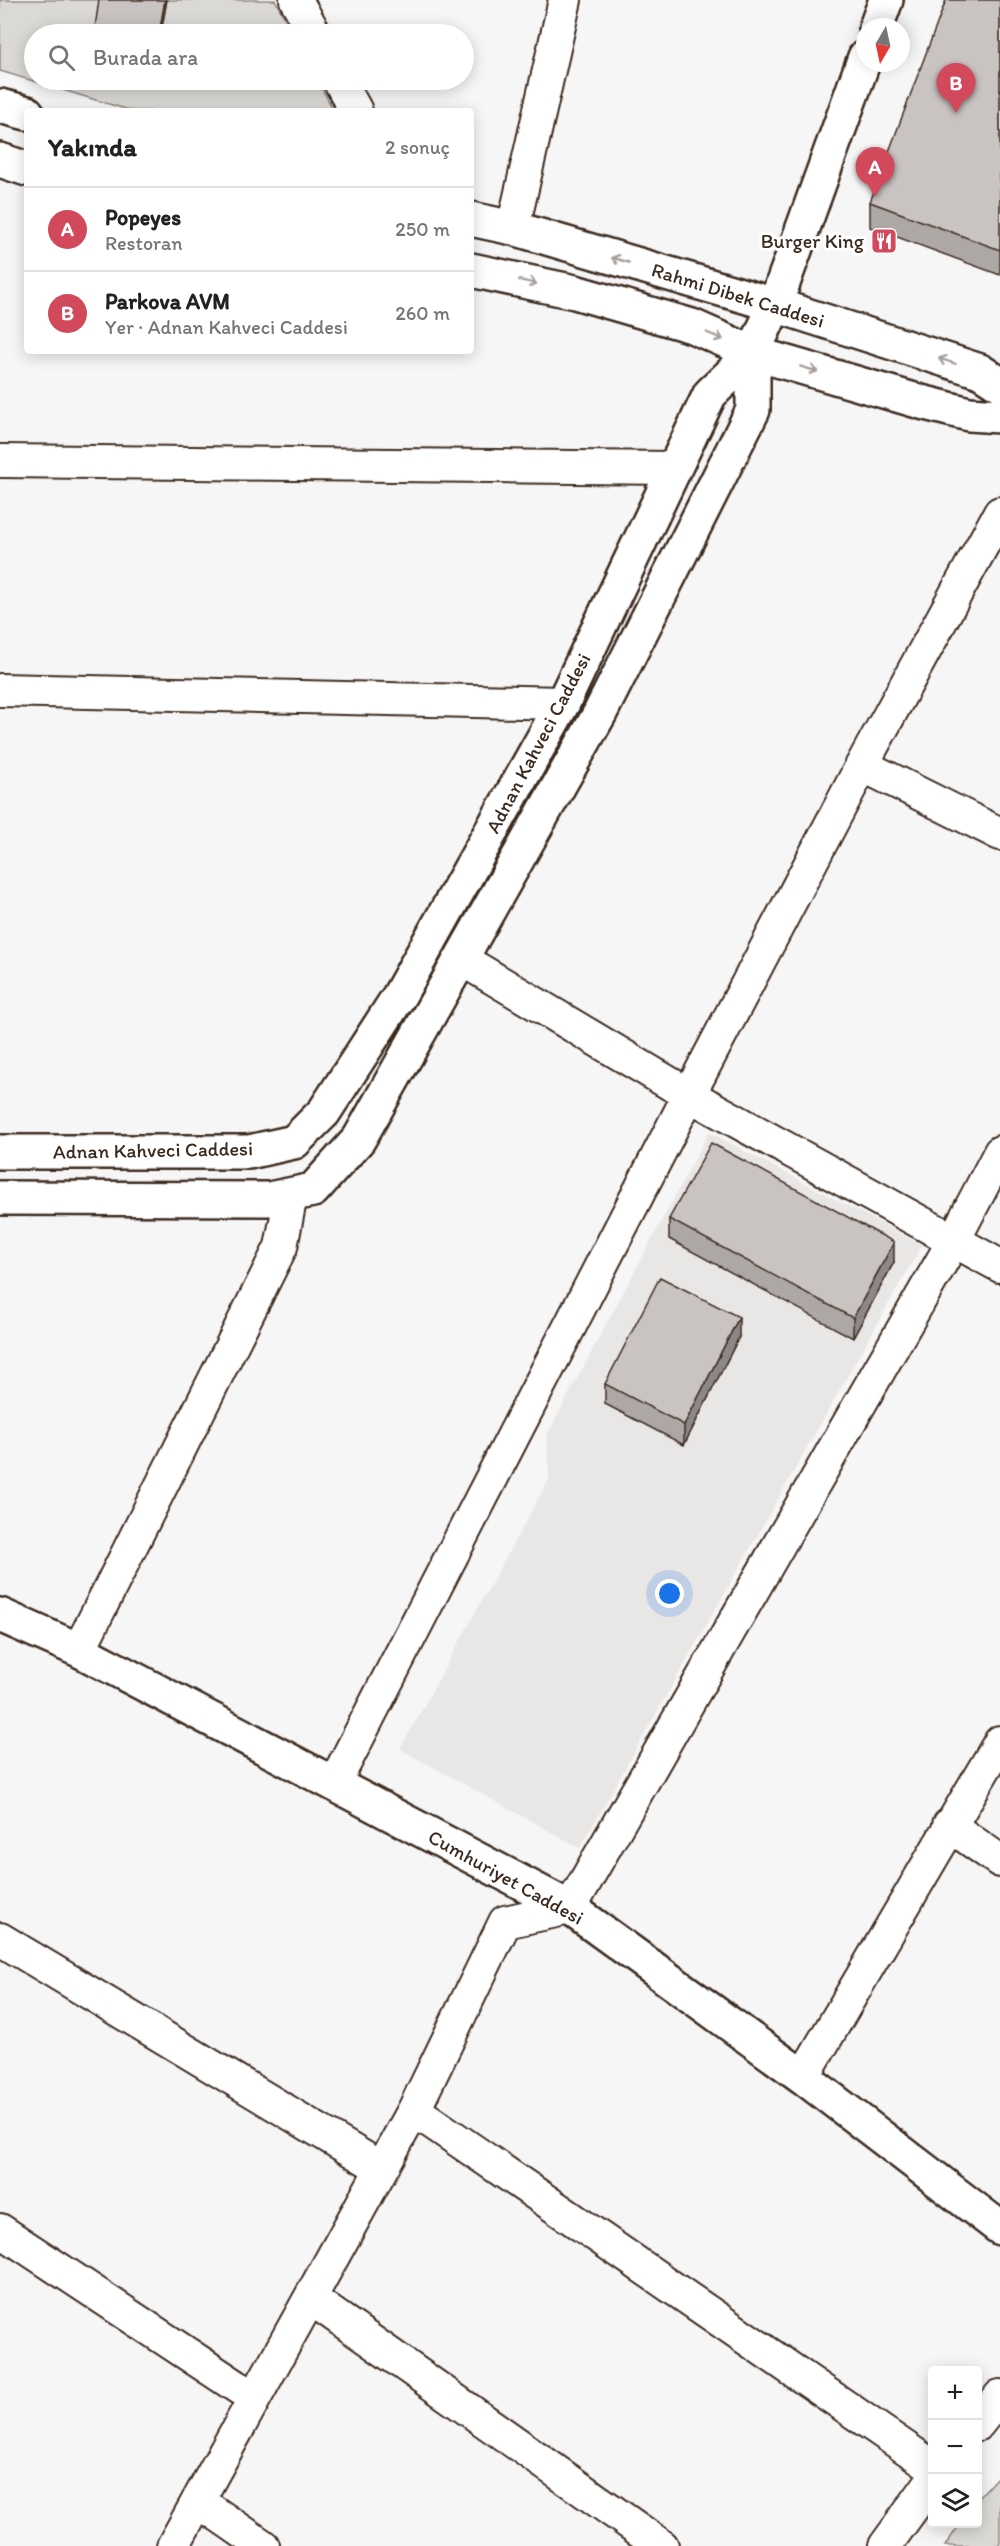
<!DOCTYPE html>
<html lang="tr">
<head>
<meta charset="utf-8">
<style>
  body { margin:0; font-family:Itim,sans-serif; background:#f6f6f6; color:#222 }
  .controls { position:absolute; right:18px; bottom:18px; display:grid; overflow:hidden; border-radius:6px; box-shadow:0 3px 15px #0003 }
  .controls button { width:54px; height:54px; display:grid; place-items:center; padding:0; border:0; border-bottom:2px solid #e0e0e0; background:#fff; color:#222; font:30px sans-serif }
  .compass { position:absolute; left:856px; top:18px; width:54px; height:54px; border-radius:50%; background:#fff; box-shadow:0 3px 15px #0003; rotate:189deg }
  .you { position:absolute; left:670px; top:1594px; width:21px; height:21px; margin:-15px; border:4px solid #fff; border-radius:50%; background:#1a73e8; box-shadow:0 0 0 9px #1a73e833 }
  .badge { display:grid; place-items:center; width:39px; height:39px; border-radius:50%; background:#d1495b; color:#fff; font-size:20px; font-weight:700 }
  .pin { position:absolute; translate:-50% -50px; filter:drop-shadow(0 2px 3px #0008) }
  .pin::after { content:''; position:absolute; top:32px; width:21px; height:18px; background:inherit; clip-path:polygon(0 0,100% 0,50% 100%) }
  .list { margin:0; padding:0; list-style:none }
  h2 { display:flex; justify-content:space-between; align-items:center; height:78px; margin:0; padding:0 24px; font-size:26px }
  h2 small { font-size:20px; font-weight:400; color:#767676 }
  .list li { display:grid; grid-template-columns:39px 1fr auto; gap:18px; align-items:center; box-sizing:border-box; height:84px; padding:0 24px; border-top:2px solid #e0e0e0 }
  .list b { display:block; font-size:22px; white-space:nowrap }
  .list p { margin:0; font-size:20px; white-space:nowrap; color:#767676 }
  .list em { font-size:20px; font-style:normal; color:#767676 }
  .icon { flex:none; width:33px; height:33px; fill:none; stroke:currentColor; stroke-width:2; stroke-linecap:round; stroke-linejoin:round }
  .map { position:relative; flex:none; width:1000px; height:2546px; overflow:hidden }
  .search { position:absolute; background:#fff; box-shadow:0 3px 15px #0003; left:24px; top:24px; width:450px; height:66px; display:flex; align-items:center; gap:15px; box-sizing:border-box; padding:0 21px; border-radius:33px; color:#767676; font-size:22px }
  .panel { position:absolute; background:#fff; box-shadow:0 3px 15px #0003; left:24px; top:108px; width:450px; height:246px; border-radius:6px }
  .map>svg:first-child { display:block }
  .built { fill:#e9e7e6 }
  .green { fill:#dbd9d6; stroke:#8b827a; stroke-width:1.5 }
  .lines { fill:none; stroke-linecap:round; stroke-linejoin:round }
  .street-casing { stroke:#3b2a1e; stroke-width:36 }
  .secondary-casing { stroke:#3b2a1e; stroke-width:38 }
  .street { stroke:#fff; stroke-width:32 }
  .secondary { stroke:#fff; stroke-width:33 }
  .wall { fill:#ada8a6; stroke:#3b2a1e; stroke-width:1.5 }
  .shaded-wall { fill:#8d8887; stroke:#3b2a1e; stroke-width:1.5 }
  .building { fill:#c9c3c1; stroke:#3b2a1e; stroke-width:1.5 }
  .oneway { stroke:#a79f9a }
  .labels { text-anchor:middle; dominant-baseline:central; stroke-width:6; stroke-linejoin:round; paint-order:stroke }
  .poi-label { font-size:20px; fill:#3b2a1e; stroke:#fff; text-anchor:end }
  .street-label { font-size:20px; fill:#3b2a1e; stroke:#fff }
</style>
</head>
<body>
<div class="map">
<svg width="1000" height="2546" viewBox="0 0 1000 2546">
  <rect width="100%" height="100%" fill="#f7f6f6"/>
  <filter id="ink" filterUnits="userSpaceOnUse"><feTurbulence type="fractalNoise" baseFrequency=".0167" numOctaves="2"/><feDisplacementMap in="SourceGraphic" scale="12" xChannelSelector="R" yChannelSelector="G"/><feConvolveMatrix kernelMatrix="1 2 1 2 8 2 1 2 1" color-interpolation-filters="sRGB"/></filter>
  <g filter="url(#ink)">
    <path class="built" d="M709,1132L922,1245L580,1848L400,1749L549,1479L547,1435Z"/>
    <path class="green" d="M0,0H275L293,34H34V80H317L334,111H132L0,71Z
      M1000,2474V2546H945L960,2524H978V2498Z"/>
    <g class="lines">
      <defs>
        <path id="street" d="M296,0L315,34
          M339,80L356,111
          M513,228L565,0
          M0,461L674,468
          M0,690L563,703
          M862,765L1000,834
          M461,959L689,1095L1000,1266
          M79,1650L281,1247L291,1195
          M334,1784L689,1095L862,765L1000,513
          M949,1825L1000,1861
          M0,1939L381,2168
          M803,2077L1000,1742
          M414,2110L932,2466
          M0,2230L254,2398
          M310,2298L662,2546
          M978,2424L1000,2396
          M198,2501L263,2546
          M173,2546L414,2110L505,1922L570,1908L953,1242L1000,1152
          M885,2546L932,2481"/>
        <path id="secondary" d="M876,27L886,0
          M0,106L27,113
          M0,160L27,169
          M471,219L513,228L775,305L980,371L1000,384
          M471,270L575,292L692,326L753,353L921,402L969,414L1000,416
          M0,1152H249L294,1142L324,1112L399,996L563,703L710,394L753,353L775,305L865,57
          M0,1198L269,1199L313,1190L359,1139L600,713L753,410V353
          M0,1615L79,1650L570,1908L803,2077L1000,2228"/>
      </defs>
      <use href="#street" class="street-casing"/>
      <use href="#secondary" class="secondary-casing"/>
      <use href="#street" class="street"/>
      <use href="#secondary" class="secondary"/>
    </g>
    <path class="wall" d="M1000,0V275L870,227V202Z
      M669,1219L894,1262L853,1338L669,1239Z
      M739,1337L684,1445L605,1404V1384Z"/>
    <path class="shaded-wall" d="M165,0H167L161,34H159Z
      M894,1242V1262L853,1338V1318Z
      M739,1317V1337L684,1445V1425Z"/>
    <path class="building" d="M99,0H165L159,34H94Z
      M946,0H1000V250L870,202Z
      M711,1143L894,1242L853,1318L669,1219Z
      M660,1277L739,1317L684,1425L605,1384Z"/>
    <defs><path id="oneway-shaft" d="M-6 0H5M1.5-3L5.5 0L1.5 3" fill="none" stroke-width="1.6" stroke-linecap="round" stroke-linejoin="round" transform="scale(1.5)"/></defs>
    <g class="oneway">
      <use href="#oneway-shaft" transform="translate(620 260) rotate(-164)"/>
      <use href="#oneway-shaft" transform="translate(528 282) rotate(12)"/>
      <use href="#oneway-shaft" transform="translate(715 336) rotate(23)"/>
      <use href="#oneway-shaft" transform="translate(947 361) rotate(-162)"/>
      <use href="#oneway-shaft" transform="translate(809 369) rotate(16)"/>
    </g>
  </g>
  <defs>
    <symbol id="restaurant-square" viewBox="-11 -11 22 22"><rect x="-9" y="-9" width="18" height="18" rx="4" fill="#d1495b" stroke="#fff"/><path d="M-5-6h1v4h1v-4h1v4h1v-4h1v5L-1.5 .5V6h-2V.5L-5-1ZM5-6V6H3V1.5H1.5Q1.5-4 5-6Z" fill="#fff"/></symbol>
  </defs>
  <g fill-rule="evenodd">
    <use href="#restaurant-square" x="869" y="226" width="30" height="30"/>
  </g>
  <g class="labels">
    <g class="poi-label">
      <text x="864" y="241">Burger King</text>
    </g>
    <g class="street-label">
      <text transform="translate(738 295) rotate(17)">Rahmi Dibek Caddesi</text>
      <text transform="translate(538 743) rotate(-62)">Adnan Kahveci Caddesi</text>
      <text transform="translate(153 1150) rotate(-1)">Adnan Kahveci Caddesi</text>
      <text transform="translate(506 1877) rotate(29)">Cumhuriyet Caddesi</text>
    </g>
  </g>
</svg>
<div class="controls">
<button>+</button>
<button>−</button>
<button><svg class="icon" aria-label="layers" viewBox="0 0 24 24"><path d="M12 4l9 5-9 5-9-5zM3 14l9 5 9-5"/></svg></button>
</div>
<svg class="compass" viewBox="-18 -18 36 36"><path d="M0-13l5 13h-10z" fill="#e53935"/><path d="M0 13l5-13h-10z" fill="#767676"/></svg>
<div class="you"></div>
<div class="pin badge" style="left:875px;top:197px">A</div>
<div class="pin badge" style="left:956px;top:113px">B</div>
<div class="search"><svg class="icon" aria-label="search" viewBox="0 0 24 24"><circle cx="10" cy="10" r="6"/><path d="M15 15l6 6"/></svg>Burada ara</div>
<section class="panel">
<h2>Yakında<small>2 sonuç</small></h2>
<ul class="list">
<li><span class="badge">A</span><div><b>Popeyes</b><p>Restoran</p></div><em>250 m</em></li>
<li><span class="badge">B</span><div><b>Parkova AVM</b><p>Yer · Adnan Kahveci Caddesi</p></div><em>260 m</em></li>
</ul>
</section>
</div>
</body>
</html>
